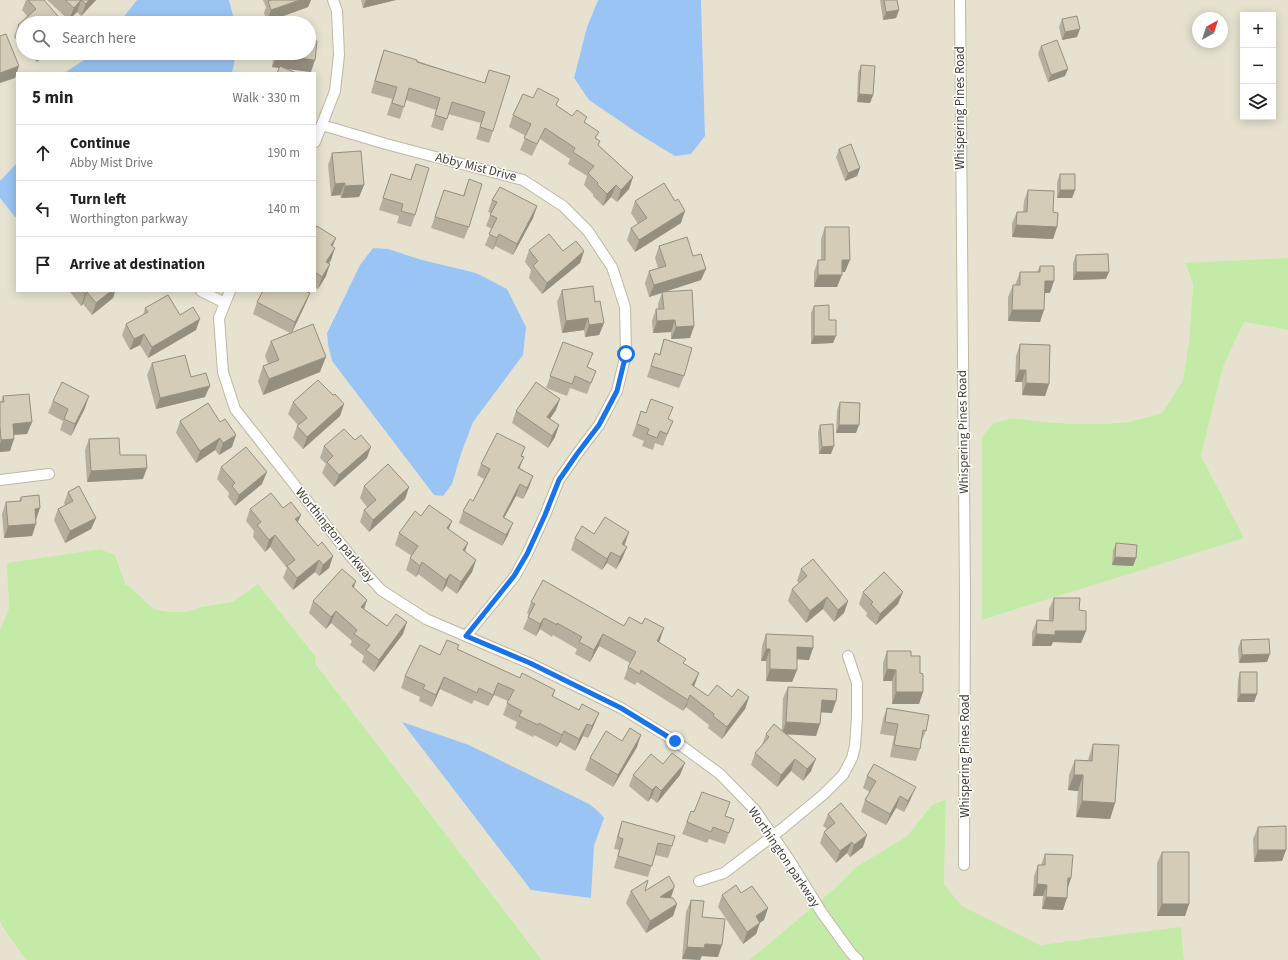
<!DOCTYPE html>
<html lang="en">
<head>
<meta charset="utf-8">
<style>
  body { margin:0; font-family:"Source Sans 3",sans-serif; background:#f6f6f6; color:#222 }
  .controls { position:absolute; right:12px; top:12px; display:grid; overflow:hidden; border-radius:0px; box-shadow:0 2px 10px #0003 }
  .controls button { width:36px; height:36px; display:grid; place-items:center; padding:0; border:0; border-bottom:1px solid #e0e0e0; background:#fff; color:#222; font:20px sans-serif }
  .compass { position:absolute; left:1192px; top:12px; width:36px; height:36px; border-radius:50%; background:#fff; box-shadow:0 2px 10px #0003; rotate:39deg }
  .stop { position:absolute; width:12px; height:12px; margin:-9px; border:3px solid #1a73e8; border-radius:50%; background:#fff }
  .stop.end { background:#1a73e8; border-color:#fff; box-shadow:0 1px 4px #0008 }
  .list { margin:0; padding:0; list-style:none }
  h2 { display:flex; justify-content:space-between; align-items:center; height:52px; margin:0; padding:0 16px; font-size:17px }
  h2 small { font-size:13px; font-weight:400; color:#767676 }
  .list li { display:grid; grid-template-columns:26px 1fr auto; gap:12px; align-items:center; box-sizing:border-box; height:56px; padding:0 16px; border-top:1px solid #e0e0e0 }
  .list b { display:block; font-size:15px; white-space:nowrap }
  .list p { margin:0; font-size:13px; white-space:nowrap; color:#767676 }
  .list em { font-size:13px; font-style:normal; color:#767676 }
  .icon { flex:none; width:22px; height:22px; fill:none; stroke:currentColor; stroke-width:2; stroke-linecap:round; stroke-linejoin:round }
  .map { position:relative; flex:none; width:1288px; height:960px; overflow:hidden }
  .search { position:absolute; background:#fff; box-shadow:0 2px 10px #0003; left:16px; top:16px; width:300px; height:44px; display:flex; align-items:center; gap:10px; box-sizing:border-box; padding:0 14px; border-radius:22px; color:#767676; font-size:15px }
  .panel { position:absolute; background:#fff; box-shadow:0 2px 10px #0003; left:16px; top:72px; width:300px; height:220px; border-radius:0px }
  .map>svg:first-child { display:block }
  .residential { fill:#e6e2cf; fill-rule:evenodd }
  .green { fill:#c4eaa7 }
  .water { fill:#99c4f4 }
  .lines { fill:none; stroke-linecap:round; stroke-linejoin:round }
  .minor-casing { stroke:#beb8a4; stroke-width:12 }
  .minor { stroke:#fff; stroke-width:10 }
  .wall { fill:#b6af9d }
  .shaded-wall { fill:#948f7f }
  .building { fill:#d4ccb6; stroke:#948f7f }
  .route { stroke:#1a73e8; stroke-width:5 }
  .labels { text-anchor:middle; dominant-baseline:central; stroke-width:3; stroke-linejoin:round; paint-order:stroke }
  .street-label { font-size:13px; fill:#443f32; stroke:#fff }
</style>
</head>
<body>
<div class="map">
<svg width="1288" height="960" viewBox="0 0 1288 960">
  <rect width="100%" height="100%" fill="#f2efe1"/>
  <path class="residential" d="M0,0H137L119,23H23V53H92L87,58L64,73H17V96L16,97L17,118V163L0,181Z
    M229,0H598L587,27L574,78L705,136L701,0H1288V258L1185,264L1193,284L1189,341L1183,380L1162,413L1129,422L1102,424H1076L1044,422L1013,418L993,423L982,438L983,620L1243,537L1201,456L1223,367L1244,322L1288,330V960H1184L1181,928L1040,945L962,906L944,884L946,799L932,805L907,836L856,867L834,889L749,960H542L315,663L316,657L258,584L232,602L200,607L186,612H170L154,609L128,585H126L115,555L100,549L8,563L9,608L0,630V198L15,217H17V291H315V73H232L236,53H309V23H235ZM1243,15H1273V117H1243ZM1198,18H1222V42H1198ZM373,248L388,249L422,260L523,355L473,422L461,454L452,484L434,495L332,361L328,345L327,332L360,265ZM589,804L603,818L594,846L591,898Z
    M0,921L3,929L26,960H0Z"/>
  <path class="green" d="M1288,258V330L1244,322L1223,367L1201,456L1244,538L982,620V437L993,423L1013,418L1044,422L1076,424H1102L1129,422L1162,413L1183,380L1189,341L1193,284L1185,263Z
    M100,549L115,555L126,585H128L154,609L170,612H186L200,607L232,602L258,584L316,657L315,663L542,960H26L3,928L0,921V630L9,608L7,563Z
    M946,799L944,884L962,906L1040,945L1181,927L1184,960H749L834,889L856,867L907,836L932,805Z"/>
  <path class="water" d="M137,0H229L235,23H119Z
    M598,0H701L705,136L691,154L675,156L642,136L589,100L574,78L587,27Z
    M92,53H236V55L232,73H64L87,58Z
    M17,163V217H15L0,198V181Z
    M373,248L388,249L422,260L476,273L507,289L526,327L523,355L473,422L461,454L452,484L443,496L434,495L332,361L328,345L327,333L360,265Z
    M402,722L469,745L589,804L599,812L604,818L594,846L591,898L531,890Z"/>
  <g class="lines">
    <defs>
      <path id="minor" d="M960,0L965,595L964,865
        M322,125L386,144L523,180L563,206L588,231L612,267L625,307L626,354L617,391L599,425L577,454L559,480L545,515L527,554L515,576L466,636
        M315,142L335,91L339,55L337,11L333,0
        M201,291L225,303
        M230,291L219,318L223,372L235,409L352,558L381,590L426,619L529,663L621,708L675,741L720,774L755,810L788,858L822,913L851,953L858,960
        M0,480L49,474
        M699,881L724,873L783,828L824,794L843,775L852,758L855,746L857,717V683L848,656"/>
    </defs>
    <use href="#minor" class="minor-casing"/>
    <use href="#minor" class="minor"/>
  </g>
  <path class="wall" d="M26,0H44L23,23V47L14,37L18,25L28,17L22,10Z
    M47,0H96L81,16L77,12L69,20Z
    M263,0H311L308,7L267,22L264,13L266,7Z
    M361,0H396L363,8Z
    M880,0H897L899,10L896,18L883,20Z
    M1062,19L1077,37L1062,40L1059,27Z
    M309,40L311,72L272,67L274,53H309Z
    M1041,46L1065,76L1048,82L1038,54Z
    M384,50L484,83L489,70L493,131L489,143L476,139L481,123L448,114L443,131L431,127L436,110L406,100L400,119L387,115L392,99L371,93L380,62Z
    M28,53H47L37,62Z
    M861,65L873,95L870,103L857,102L858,73Z
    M533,98L556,105L572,116L585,122L597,139L598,145L633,177L629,189L617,202L611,197L603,206L593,196V194L584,185L587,176L568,164L570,159L540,139L532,156L520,150L526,136L509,127L513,115Z
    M839,149L860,168L857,176L845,181L836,157Z
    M332,153L364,185L359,197L341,198L340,195L331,196L328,165Z
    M416,164L415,215L411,227L397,223L399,216L379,210L391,174L410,180Z
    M1060,174L1075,190L1072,198H1057V182Z
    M469,179V227L464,239L431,228L444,190L463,196Z
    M1028,190L1053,212L1057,227L1053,239L1012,237V223L1017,212H1023L1024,201Z
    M492,200L537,206L533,218L513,255L495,246L493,250L485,245L492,229L486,226L491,213L488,212Z
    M635,201L681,223L635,252L627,240L631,228L638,224L631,213Z
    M825,227L845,272H842L837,287H814V272L818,260H821V239Z
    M315,229L336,238L332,246L331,260L329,263L326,276L318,289L315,287Z
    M659,246L701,280L663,292L694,326L690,338L671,339V332L653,333L652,321L656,309H658V304L662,293L649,297L645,283L649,271L658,268L655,258Z
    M529,250L563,251H584L580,263L542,294L529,278L531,270L525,262Z
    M1076,255L1106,279L1073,280V263Z
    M1040,266L1050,293H1045L1040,322L1008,321V297L1013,285H1015L1020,272H1037Z
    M562,290L595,302L604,323L599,335L585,337L584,330L562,333L557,302Z
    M71,291H115L113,298L92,315L83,304L81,306L70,292Z
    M310,293L305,305L292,333L320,372L263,395L258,381L263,366L268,364L265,356L271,341L290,333L253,314L257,302Z
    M814,306L829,320L833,343L811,344V313Z
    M145,308L180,315L196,330L148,358L140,345L130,350L122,335L126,324L143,315Z
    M664,339L684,376L679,388L647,377L655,353L659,355Z
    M563,342L588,368L596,371L587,394L570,388L567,396L546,388Z
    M1020,344L1049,384L1045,396L1022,395V382H1015L1016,356Z
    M152,363L191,377L205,397L156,409L147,375Z
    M3,396L32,422L27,434L14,435L10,451L0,452V402H1Z
    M53,401L85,408L71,436L60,430L63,421L48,413Z
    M293,402L344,404L340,416L303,449L293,438L297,426L298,425L288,414Z
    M840,402L856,433H836L837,410Z
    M208,403L232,447L219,455L215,450L196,463L176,433L180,421Z
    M556,410L550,419L559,425L555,437L548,448L512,423L516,411Z
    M641,411L673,421L663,446L655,443L653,450L642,446L644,441L632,436Z
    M820,425L831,454H819L818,432Z
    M89,439L120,455L143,479L87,482L85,450Z
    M324,446L367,458L334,487L322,473L326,464L320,458Z
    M525,447L522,456L520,468L533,476L529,487L523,499L516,496L504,518L508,535L502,546L459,523L463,511L473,501L484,479L477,475L481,464Z
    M221,467L262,484L235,506L228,497L229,493L217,479Z
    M364,486L409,487L405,499L369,532L360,522L364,510L367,507L360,498Z
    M68,492L96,518L91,529L65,543L54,520L58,509L65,505L64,503Z
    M21,497L36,520L32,536L4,538L2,514L6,502L19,501Z
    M283,508L298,522L318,546L333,556L329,568L319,576L315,572L293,590L283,578L287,568L270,547L265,552L253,537L254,531L246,521L250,509Z
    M421,516L452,521L449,529L465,552L476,560L472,572L457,594L446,586L442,592L418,574L416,577L406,570L410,558L412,556L395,545L399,533Z
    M594,534L625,544L624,545L622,559L616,569L607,563L602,570L571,550L575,538Z
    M1116,543L1136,558L1133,566L1112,565L1113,551Z
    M801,569L848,601L844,613L834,622L823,609L806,623L788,601L792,589L799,583L797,581Z
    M354,588L367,600L364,609L387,626L403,634L374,672L362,662L364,656L350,645L352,641L331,623L326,629L309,613L313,601Z
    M863,592L898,604L876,625L866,616L867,613L859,604Z
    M1054,598L1079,610L1086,631L1081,643L1053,642L1051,646H1032V632L1037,620L1049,621V609Z
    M531,602L624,626L660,640L659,642L684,663L695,684L694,687L708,696L749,697L745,709L722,739L708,728L709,725L686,707L683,711L637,682L635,685L624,679L628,667L630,663L599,646L590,662L575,654L577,649L553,635L552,637L540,629L536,636L523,629L529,615L527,613Z
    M766,634L813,648L809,660L797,659V670L792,682L766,681V661H761L762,646Z
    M1241,640L1267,662L1239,663L1238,648Z
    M457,649L520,678L555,690L553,697L594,725L588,738L583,736L575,751L560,742L557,747L534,735L533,737L515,728L517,722L503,715L508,701L494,695L488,706L474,700L472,704L440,689L432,707L419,701L420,697L401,688L405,676L440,655Z
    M887,651L911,656L920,673L923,692L919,704H892V681H883V663Z
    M1240,672L1257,694L1254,702H1237L1238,680Z
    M788,687L832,713L821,712L816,736L786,734L811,771L803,781L791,771L777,787L751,765L755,753L762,745L766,734L782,730L783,698Z
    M887,708L926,731L921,742L920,749L916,761L890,757L894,736L880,734L883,719Z
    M622,741L637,747L613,787L585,770L590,758Z
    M1093,744L1115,803L1110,819L1076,817L1078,791L1068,790L1069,775L1075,760H1088Z
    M663,764L680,775L657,803L651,798L648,802L629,786L633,775Z
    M867,776L911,798L904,812L896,808L886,825L861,812L865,800L870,792L863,788Z
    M691,811L694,812L725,816L734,819L725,844L709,839L707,843L682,834Z
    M828,814L863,847L850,857L847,853L836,863L820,843L824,832L827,829L823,826Z
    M622,821L672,846L668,858L655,855L648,877L614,868L619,850L614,849L618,833Z
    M1258,827L1286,850L1282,861L1254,862L1253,839Z
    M1162,852L1189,904L1185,916H1157V863Z
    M1045,854L1071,878L1067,890L1063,910L1042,909L1043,896H1033L1034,876L1038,865H1041Z
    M674,888L671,898L677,904L673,916L646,933L626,903L631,891H645Z
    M741,893L768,908L764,920L760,922L756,934L743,944L718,907L722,895Z
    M691,900L702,917L718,957L702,956L682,959L686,912Z"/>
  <path class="shaded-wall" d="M81,0L77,12L69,20L74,8Z
    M89,0H96L81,16L86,4Z
    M300,0H311L308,7L267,22L271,10Z
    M366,0H396L363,8Z
    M899,10L896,18L883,20L886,12Z
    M1080,29L1077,37L1062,40L1065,32Z
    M40,53H47L37,62Z
    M277,56L315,60L311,72L272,67Z
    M19,66L15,78L0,83V73Z
    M1068,69L1065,76L1048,82L1051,75Z
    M859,94L873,95L870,103L857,102Z
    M860,168L857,176L845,181L848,173Z
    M633,177L629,189L617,202L621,190Z
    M345,183L340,195L331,196L335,184Z
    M364,185L359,197L341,198L345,186Z
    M616,185L611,197L603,206L607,194Z
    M1060,190H1075L1072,198H1057Z
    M537,206L533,218L513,255L517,244Z
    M685,211L681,223L635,252L639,240Z
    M1016,225L1057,227L1053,239L1012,237Z
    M499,234L495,246L493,250L497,238Z
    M336,238L331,250V245Z
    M335,248L331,260L322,274L326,262Z
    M584,251L580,263L542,294L547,283Z
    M842,260H850L845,272H837Z
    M330,264L326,276L318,289L322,277Z
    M706,269L701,280L649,297L654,285Z
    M1076,272H1109L1106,279L1073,280Z
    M818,275H842L837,287H814Z
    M1045,281H1054L1050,293H1041Z
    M111,291H115L113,298L92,315L96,303Z
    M87,292L83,304L81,306L85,294Z
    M310,293L305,305L291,334L295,322Z
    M1012,310H1044L1040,322L1008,321Z
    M588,318L584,330L562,333L566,321Z
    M200,319L196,330L148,358L152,347Z
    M675,320L671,332L653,333L657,321Z
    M604,323L599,335L585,337L589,325Z
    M694,326L690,338L671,339L676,327Z
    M144,334L140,345L130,350L134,339Z
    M814,336H836L833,343L811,344Z
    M326,357L320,372L263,395L269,379Z
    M1019,370H1026L1022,382H1015Z
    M1026,383L1049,384L1045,396L1022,395Z
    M210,386L205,397L156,409L160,398Z
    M89,396L85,408L71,436L75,424Z
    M560,399L556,410L543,428L547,417Z
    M344,404L340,416L303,449L307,437Z
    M32,422L27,434L9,435L13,424Z
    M559,425L555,437L548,448L552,436Z
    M839,425H859L856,433H836Z
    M236,435L232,447L219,455L223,443Z
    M220,438L215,450L196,463L200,451Z
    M14,439L10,451L0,452V444L1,440Z
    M834,446L831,454H819L822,447Z
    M371,447L367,458L334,487L339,475Z
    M524,457L519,469L518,468Z
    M147,468L143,479L87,482L91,471Z
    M267,472L262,484L235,506L239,495Z
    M533,476L529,487L523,499L527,488Z
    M520,484L516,496L498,529L503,517Z
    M409,487L405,499L369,532L373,520Z
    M40,508L36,520H31L35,509Z
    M301,515L296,526L295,519Z
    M96,518L91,529L65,543L70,531Z
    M452,521L447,532V528Z
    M513,523L508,535L502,546L506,535Z
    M36,524L32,536L4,538L8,526Z
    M629,532L625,544L618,556L622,544Z
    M275,535L270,547L265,552L269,540Z
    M468,543L464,554L463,550Z
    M627,547L622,559L616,569L620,557Z
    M611,552L607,563L602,570L607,559Z
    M333,556L329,568L319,576L323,565Z
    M1115,557L1136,558L1133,566L1112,565Z
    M319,560L315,572L293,590L297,578Z
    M476,560L472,572L457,594L461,582Z
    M422,562L418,574L416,577L420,566Z
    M450,574L446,586L442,592L446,580Z
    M356,581L352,593V586Z
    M903,592L898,604L876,625L880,614Z
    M827,597L823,609L806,623L810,611Z
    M367,600L363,612L361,607Z
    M848,601L844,613L834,622L838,610Z
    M336,611L331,623L326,629L331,617Z
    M544,618L540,629L536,636L540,624Z
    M407,622L403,634L374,672L379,660Z
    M664,628L660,640L653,653L657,641Z
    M1055,631H1086L1081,643L1053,642L1051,646H1032L1036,634Z
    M603,634L599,646L590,662L594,650Z
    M797,647L813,648L809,660L793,659Z
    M766,649H770L766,661H761Z
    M1270,654L1267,662L1239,663L1242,655Z
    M770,669L797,670L792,682L766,681Z
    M887,669L896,670L892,681H883Z
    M699,673L695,684L687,697L692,685Z
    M444,677L440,689L432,707L436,695Z
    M498,683L494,695L488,706L493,695Z
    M896,692H923L919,704H892Z
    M1240,694H1257L1254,702H1237Z
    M690,695L686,707L683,711L688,700Z
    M749,697L745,709L722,739L727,727Z
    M822,700L836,701L832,713L817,712Z
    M599,713L594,725L588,738L592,726Z
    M786,722L820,724L816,736L782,734Z
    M587,724L583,736L575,751L579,739Z
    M564,731L560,742L557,747L562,735Z
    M641,735L637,747L613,787L618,775Z
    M795,759L791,771L777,787L781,775Z
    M816,759L811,771L803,781L807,769Z
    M685,763L680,775L657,803L661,791Z
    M1074,775H1083L1078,791L1068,790Z
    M656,786L651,798L648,802L652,790Z
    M916,787L911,798L904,812L908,801Z
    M900,796L896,808L886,825L890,814Z
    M1082,801L1115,803L1110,819L1076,817Z
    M867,835L863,847L850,857L854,845Z
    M852,842L847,853L836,863L840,851Z
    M1258,850H1286L1282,861L1254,862Z
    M1068,878H1071L1067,890Z
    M1037,884L1047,885L1043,896H1033Z
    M674,888L670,900L660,897Z
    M1046,897L1067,898L1063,910L1042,909Z
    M677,904L673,916L646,933L650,921Z
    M1162,904H1189L1185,916H1157Z
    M768,908L764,920L752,928L756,916Z
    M760,923L756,934L743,944L747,932Z
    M705,944L722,945L718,957L702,956L700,960L682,959L687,947Z"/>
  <path class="building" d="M28,0H44L64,23H23V30L18,25L36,9Z
    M65,0H89L86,4L81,0L74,8Z
    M272,0H300L271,10L268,1Z
    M884,0H897L899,10L886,12Z
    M1077,16L1080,29L1065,32L1062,19Z
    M281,22L291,23H281Z
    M309,25L311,26L309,40L317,41L315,60L277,56V53H309Z
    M6,34L19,66L0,73V36Z
    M1057,40L1068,69L1051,75L1041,46Z
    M384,50L417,60V62L485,83L489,70L510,76L493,131L480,127L485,112L452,102L447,119L435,115L440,98L409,88L404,107L392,103L397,87L375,81Z
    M861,65L875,66L873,95L859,94Z
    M280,66L296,73H277Z
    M538,88L559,99L556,105L572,116L577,110L587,117L584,122L599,132L595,138L600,141L598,145L633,177L621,190L616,185L607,194L597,184L598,183L588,173L594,166L573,152L575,148L545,128L537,144L524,138L531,124L513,115L523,94L533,98Z
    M851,144L860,168L848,173L839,149Z
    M361,151L364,185L345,186V183L335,184L332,153Z
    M416,164L429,168L415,215L401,211L403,204L383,198L391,174L411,180Z
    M1060,174H1075V190H1060Z
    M469,179L482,184L469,227L435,217L444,190L464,196Z
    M664,183L675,201L678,199L685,211L639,240L631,228L647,218L635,201Z
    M500,187L537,206L517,244L499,234L497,238L489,234L497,218L490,215L497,202L492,200Z
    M1028,190L1054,191L1053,212L1058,213L1057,227L1016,225L1017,212H1027Z
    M317,226L336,238L331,245L335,248L326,262L330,264L322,277L315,272V229Z
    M825,227H849L850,260H842V275H818V260H825Z
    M549,234L563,251L576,241L584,251L547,283L533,266L538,261L529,250Z
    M687,237L693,256L701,254L706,269L654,285L649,271L666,266L659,246Z
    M1108,254L1109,272H1076V255Z
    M1040,266H1054V281H1045L1044,310H1012L1013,285H1020V272H1040Z
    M593,286L595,302L600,301L604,323L589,325L588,318L566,321L562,290Z
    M692,290L694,326L676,327L675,320L657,321L656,309H664L662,292Z
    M83,291H111L96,303L87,292L85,294Z
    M263,291H305L310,293L295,322L257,302Z
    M168,295L180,315L193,307L200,319L152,347L144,334L134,339L126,324L148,312L145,308Z
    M829,305V320H836V336H814V306Z
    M313,324L326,357L269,379L263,366L279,360L271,341Z
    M664,339L692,348L684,376L651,366L655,353L660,355Z
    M563,342L593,353L587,367L596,371L591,383L575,376L572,384L550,376Z
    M1020,344L1050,345L1049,384L1026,383V370H1019Z
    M185,355L191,377L206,373L210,386L160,398L152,363Z
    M318,380L333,395L335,394L344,404L307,437L297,426L307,418L293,402Z
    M62,382L89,396L75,424L64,419L68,409L53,401Z
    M536,382L560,399L547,417L559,425L552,436L516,411Z
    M29,394L32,422L13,424L14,439L1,440L0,427V402H4L3,396Z
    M651,399L673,407L668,419L673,421L667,434L660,431L657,438L647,434L649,429L637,424L641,411L646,413Z
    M840,402L860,403L859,425H839Z
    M208,403L220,422L225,419L236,435L223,443L220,438L200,451L180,421Z
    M833,424L834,446L822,447L820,425Z
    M344,429L355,440L361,435L371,447L339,475L327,462L333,456L324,446Z
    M497,433L525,447L521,456L524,457L518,468L533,476L527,488L520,484L503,517L513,523L506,535L463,511L470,499L473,501L490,469L481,464Z
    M119,438L120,455H146L147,468L91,471L89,439Z
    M246,447L267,472L239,495L232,486L235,483L221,467Z
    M388,464L409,487L373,520L364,510L376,500L364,486Z
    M79,486L96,518L70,531L58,509L73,501L68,492Z
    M271,493L283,508L291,502L301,515L295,519L318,546L322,542L333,556L323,565L319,560L297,578L287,566L295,560L275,535L269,540L257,525L261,522L250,509Z
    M39,495L40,508L35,509L36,524L8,526L6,502L21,501V497Z
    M429,505L452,521L447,528L468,543L463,550L476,560L461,582L450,574L446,580L422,562L420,566L410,558L418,546L399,533L415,511L421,516Z
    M605,517L629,532L622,544L627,547L620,557L611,552L607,559L575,538L582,526L594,534Z
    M1116,543L1137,545L1136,558L1115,557Z
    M813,559L848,601L838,610L827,597L810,611L792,589L807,576L801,569Z
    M342,569L356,581L352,586L367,600L361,607L387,626L396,614L407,622L379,660L366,650L370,645L354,634L357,630L336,611L331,617L313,601Z
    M884,572L903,592L880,614L871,604L873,602L863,592Z
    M543,580L624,626L629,617L642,624L645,618L664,628L657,641L686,659L683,663L699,673L692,685L708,696L717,685L732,697L738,689L749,697L727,727L713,716L714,714L690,695L688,700L641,670L640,674L628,667L636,652L603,634L594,650L579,642L582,637L557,623V625L544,618L540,624L528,617L535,604L531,602Z
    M1054,598H1080L1079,610L1086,611V631H1055V635L1036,634L1037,620L1053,621Z
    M766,634L813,636V648L797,647V670L770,669V649H766Z
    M1269,639L1270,654L1242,655L1241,640Z
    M447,640L459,645L457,649L520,678L522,673L555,690L552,696L579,710L582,704L599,713L592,726L587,724L579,739L564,731L562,735L539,723L538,725L519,716L522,711L507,703L514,690L498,683L493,695L479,688L477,693L444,677L436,695L423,689L425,685L405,676L420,645L440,655Z
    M887,651H911V656H920V673L923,674V692H896V670L887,669Z
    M1240,672H1257V694H1240Z
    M788,687L837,689L836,701L822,700L820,724L786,722Z
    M887,708L929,715L926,731L923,730L920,749L894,745L898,724L885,722Z
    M774,724L816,759L807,769L795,759L781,775L755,753L769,737L766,734Z
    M630,728L641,735L618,775L590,758L606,731L622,741Z
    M1093,744L1119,745L1115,803L1082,801L1083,775H1074L1075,760L1092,761Z
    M672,753L685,763L661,791L656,786L652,790L633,775L651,754L663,764Z
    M874,764L916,787L908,801L900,796L890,814L865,800L876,781L867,776Z
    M702,792L730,802L725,816L734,819L729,833L713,827L711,832L687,822L691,811L694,812Z
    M841,803L867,835L854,845L852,842L840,851L824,832L835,823L828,814Z
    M622,821L675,836L672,846L658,843L652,866L618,856L623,839L618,837Z
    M1286,826V850H1258V827Z
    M1162,852H1189V904H1162Z
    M1045,854L1073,855L1071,878H1068L1067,898L1046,897L1047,885L1037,884L1038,865H1045Z
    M669,876L674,885V888L660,897L673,898L677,904L650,921L631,891L648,880L645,891Z
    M736,885L741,893L752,886L768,908L756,916L760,923L747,932L722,895Z
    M691,900L704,901L702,917L725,919L722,945L705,944L704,948L687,947Z"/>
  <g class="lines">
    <path class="route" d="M626,354L617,391L599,425L577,454L559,480L545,515L527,554L514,576L466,636L530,663L621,708L675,741"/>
  </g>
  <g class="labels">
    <g class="street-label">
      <text transform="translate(960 108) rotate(-90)">Whispering Pines Road</text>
      <text transform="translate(476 167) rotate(14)">Abby Mist Drive</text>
      <text transform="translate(963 432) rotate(-91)">Whispering Pines Road</text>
      <text transform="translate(335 535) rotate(51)">Worthington parkway</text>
      <text transform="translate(965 756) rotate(-90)">Whispering Pines Road</text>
      <text transform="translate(784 857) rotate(56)">Worthington parkway</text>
    </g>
  </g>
</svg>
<div class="controls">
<button>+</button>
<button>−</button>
<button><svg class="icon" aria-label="layers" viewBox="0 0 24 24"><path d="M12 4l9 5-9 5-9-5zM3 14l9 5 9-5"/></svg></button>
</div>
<svg class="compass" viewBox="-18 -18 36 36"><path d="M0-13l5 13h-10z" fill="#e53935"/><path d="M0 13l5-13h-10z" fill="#767676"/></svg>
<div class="stop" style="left:626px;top:354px"></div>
<div class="stop end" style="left:675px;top:741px"></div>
<div class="search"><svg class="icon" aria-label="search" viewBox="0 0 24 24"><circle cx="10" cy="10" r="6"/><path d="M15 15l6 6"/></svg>Search here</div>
<section class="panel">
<h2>5 min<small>Walk · 330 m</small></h2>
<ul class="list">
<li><svg class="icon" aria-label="ahead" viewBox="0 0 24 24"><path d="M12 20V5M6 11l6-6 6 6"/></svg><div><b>Continue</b><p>Abby Mist Drive</p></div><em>190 m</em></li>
<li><svg class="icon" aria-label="left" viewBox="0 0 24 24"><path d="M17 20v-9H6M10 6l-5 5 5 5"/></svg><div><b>Turn left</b><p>Worthington parkway</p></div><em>140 m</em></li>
<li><svg class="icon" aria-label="arrive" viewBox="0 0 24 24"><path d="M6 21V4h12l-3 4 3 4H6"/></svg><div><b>Arrive at destination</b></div></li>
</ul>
</section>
</div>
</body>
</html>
